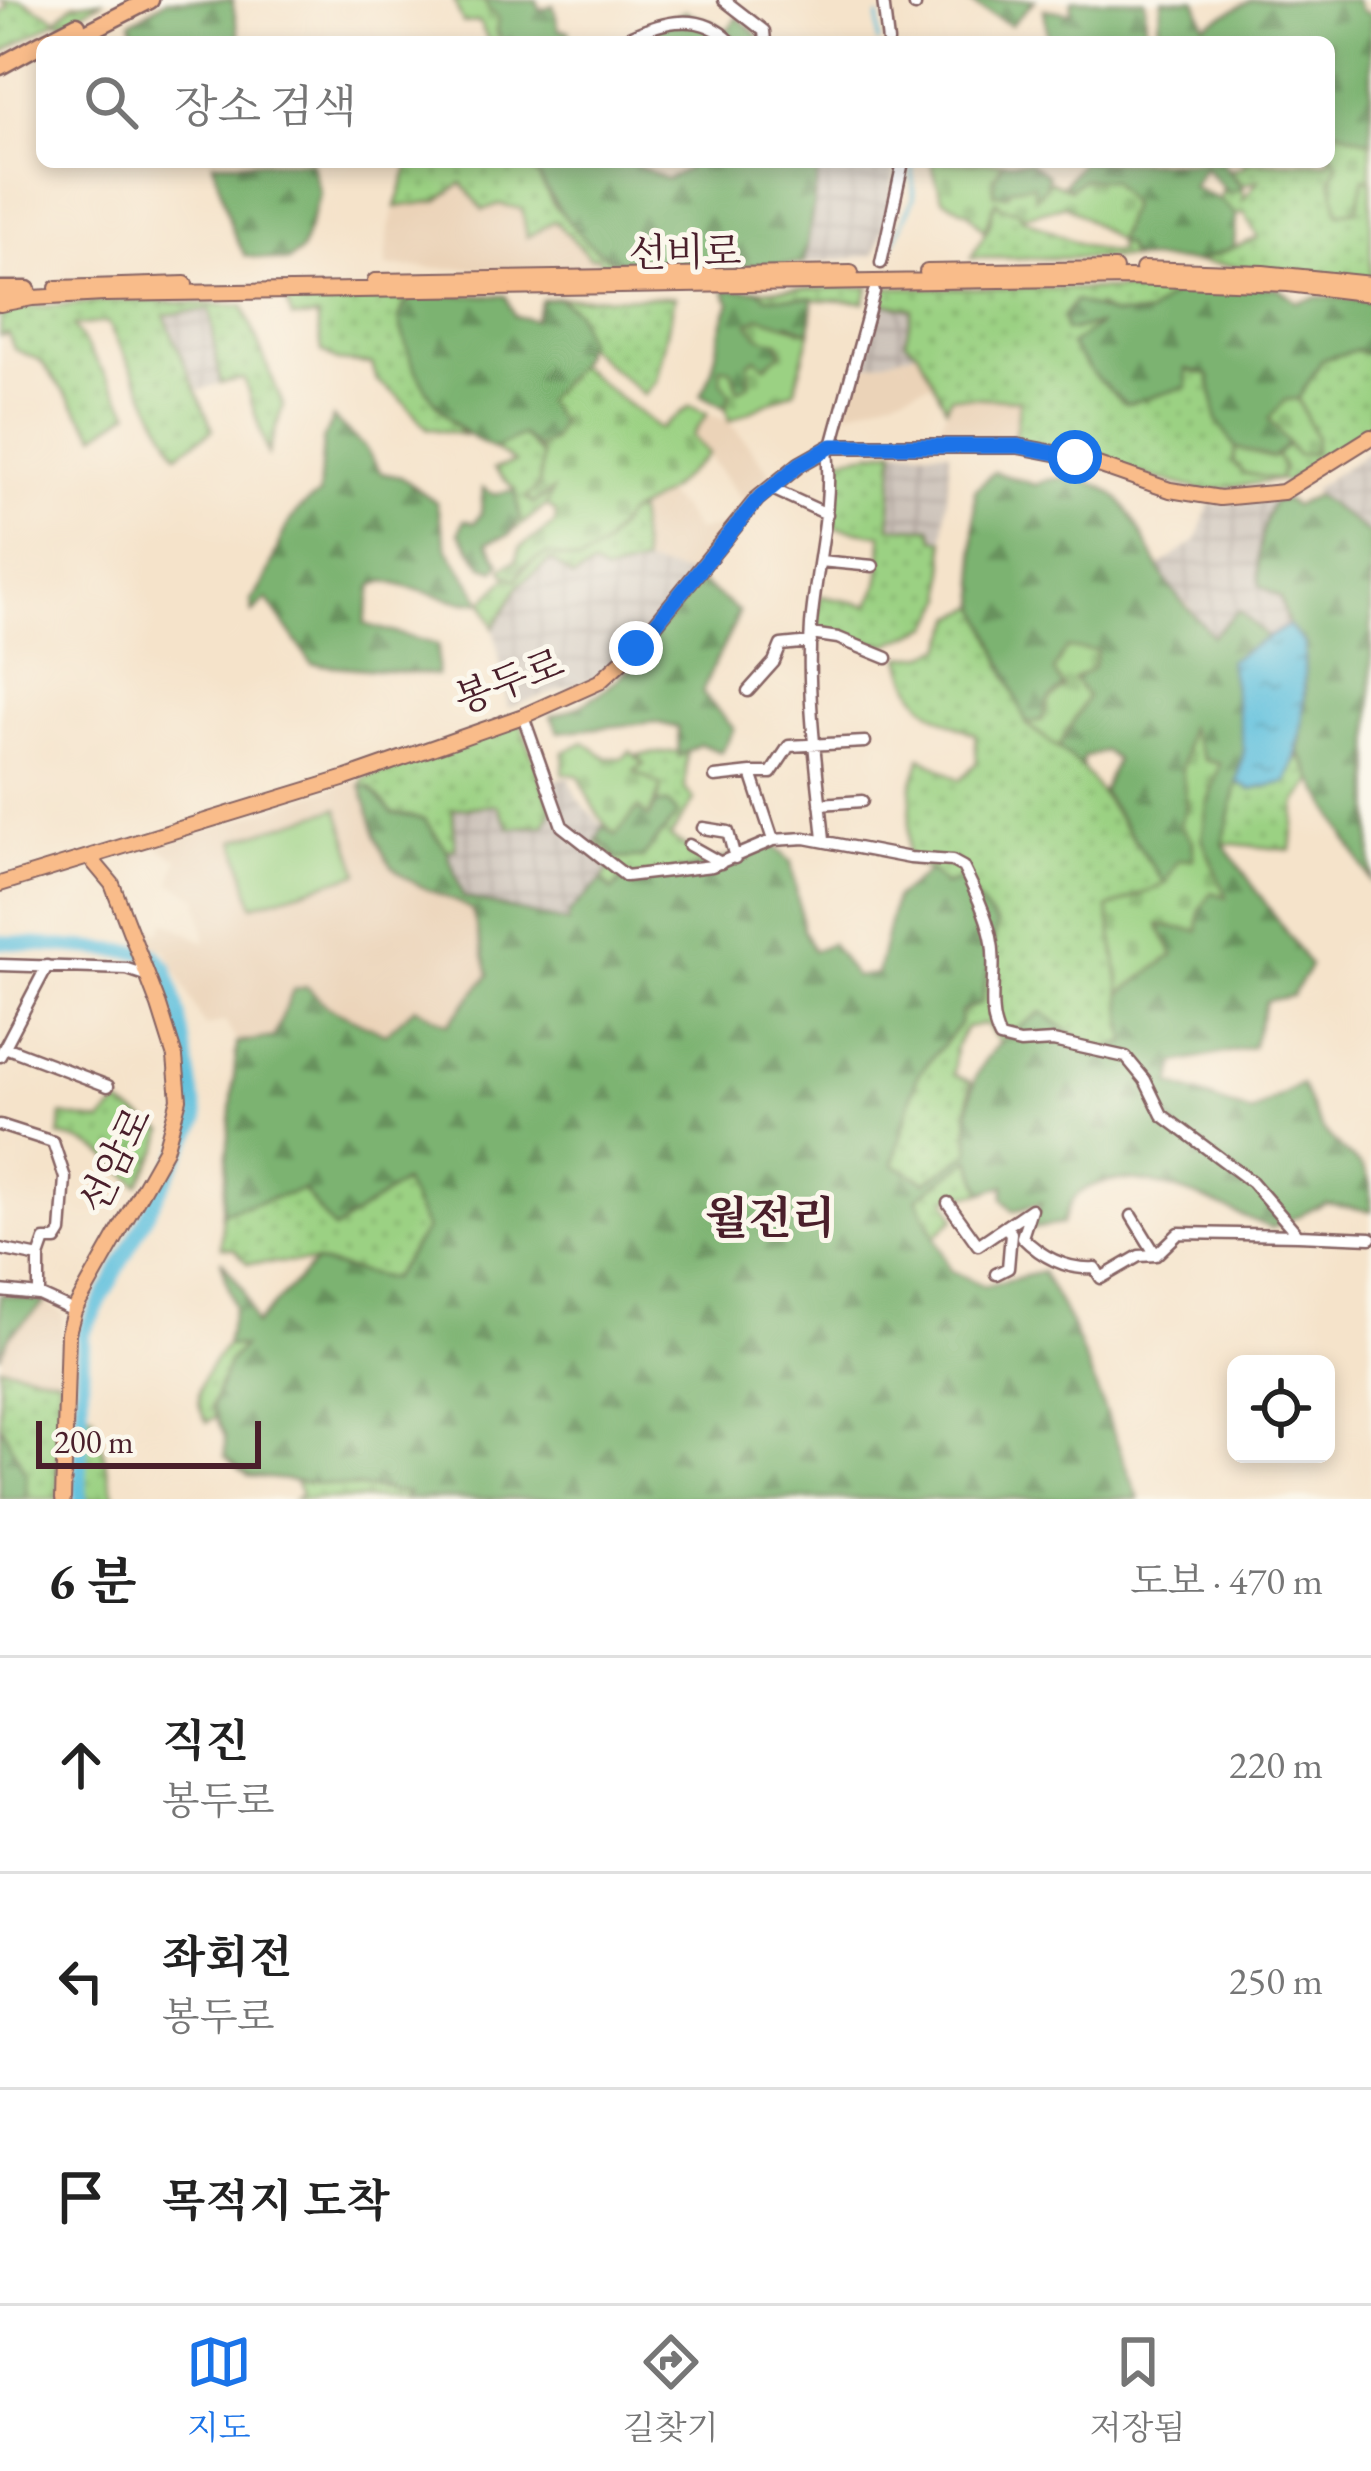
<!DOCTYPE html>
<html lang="ko">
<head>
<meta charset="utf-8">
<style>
  body { margin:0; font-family:"EB Garamond","Noto Serif KR",serif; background:#f6f6f6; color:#222 }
  .controls { position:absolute; right:36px; bottom:36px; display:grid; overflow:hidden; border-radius:18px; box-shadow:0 6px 18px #0003 }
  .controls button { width:108px; height:108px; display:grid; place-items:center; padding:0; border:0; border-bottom:3px solid #e0e0e0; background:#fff; color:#222; font:60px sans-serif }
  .scale { position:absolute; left:36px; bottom:30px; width:225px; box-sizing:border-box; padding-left:12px; border:6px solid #4a1f2b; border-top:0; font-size:33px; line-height:42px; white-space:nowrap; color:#4a1f2b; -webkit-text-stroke:9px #fbf7ec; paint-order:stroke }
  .stop { position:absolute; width:36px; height:36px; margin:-27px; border:9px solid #1a73e8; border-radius:50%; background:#fff }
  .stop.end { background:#1a73e8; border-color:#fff; box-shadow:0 3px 12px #0008 }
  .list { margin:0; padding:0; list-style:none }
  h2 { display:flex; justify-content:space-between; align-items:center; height:156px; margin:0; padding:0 48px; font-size:51px }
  h2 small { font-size:39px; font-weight:400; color:#767676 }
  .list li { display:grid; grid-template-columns:78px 1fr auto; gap:36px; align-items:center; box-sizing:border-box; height:216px; padding:0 48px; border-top:3px solid #e0e0e0 }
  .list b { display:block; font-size:45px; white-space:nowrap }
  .list p { margin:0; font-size:39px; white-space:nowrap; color:#767676 }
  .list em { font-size:39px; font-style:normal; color:#767676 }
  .icon { flex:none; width:66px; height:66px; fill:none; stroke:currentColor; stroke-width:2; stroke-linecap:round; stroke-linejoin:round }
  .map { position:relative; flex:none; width:1371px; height:1499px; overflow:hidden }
  .search { position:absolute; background:#fff; box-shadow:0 6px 18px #0003; left:36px; right:36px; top:36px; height:132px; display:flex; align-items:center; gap:30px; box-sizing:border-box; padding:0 42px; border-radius:18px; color:#767676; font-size:45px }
  .sheet { height:804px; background:#fff }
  nav { display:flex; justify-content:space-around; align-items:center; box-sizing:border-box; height:168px; border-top:3px solid #e0e0e0; background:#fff; font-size:33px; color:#767676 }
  nav a { display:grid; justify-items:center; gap:6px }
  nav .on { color:#1a73e8 }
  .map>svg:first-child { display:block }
  .built { fill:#ebd3b8 }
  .industrial { fill:url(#industrial-grid) }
  .green { fill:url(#green-dots); stroke:#727857; stroke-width:3 }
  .forest { fill:url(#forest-firs); stroke:#63694e; stroke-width:3 }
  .cemetery { fill:url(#cemetery-stones); stroke:#727857; stroke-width:3 }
  .pitch { fill:#9bd183; stroke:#727857; stroke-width:3 }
  .water { fill:url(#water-ripples); stroke:#547084; stroke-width:3 }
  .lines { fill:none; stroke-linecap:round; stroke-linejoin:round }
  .stream { stroke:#5fc0dd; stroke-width:3 }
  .river { stroke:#5fc0dd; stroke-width:14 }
  .minor-casing { stroke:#866463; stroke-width:15 }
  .major-casing { stroke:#866463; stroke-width:18 }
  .highway-casing { stroke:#866463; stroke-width:21 }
  .minor { stroke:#fff; stroke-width:10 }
  .major { stroke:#f9bc8a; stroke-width:14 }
  .highway { stroke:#f9bc8a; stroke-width:16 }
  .route { stroke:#1a73e8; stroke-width:15 }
  .labels { text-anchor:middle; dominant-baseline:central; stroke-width:10; stroke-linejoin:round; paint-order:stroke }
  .street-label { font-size:39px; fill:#4a1f2b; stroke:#fbf7ec }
  .quarter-label { font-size:45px; font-weight:bold; fill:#4a1f2b; stroke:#fbf7ec }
</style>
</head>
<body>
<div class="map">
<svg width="1371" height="1499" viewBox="0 0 1371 1499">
  <defs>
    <pattern id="industrial-grid" width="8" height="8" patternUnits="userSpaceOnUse" patternTransform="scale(3)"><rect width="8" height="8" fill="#ccc2b9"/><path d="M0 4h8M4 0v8" fill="none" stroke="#b1a69f"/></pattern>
    <pattern id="green-dots" width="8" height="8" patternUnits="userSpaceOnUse" patternTransform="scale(3)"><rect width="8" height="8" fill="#9bd183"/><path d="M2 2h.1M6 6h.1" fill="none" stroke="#87b371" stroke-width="1.8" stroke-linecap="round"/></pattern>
    <pattern id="forest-firs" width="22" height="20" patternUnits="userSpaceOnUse" patternTransform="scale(3)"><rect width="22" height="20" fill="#7cb371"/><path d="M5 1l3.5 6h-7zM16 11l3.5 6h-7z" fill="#68915d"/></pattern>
    <pattern id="cemetery-stones" width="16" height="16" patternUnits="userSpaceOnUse" patternTransform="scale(3)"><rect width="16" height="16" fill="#9bd183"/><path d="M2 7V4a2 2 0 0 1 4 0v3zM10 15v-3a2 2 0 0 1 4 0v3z" fill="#87b371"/></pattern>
    <pattern id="water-ripples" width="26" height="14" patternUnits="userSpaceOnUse" patternTransform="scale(3)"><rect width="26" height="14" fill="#5fc0dd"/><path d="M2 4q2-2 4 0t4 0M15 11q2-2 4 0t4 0" fill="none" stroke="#509bb3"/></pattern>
  </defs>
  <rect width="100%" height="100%" fill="#fbf7ec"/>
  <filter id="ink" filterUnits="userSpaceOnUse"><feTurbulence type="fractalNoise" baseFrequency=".00833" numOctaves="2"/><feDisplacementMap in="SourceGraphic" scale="24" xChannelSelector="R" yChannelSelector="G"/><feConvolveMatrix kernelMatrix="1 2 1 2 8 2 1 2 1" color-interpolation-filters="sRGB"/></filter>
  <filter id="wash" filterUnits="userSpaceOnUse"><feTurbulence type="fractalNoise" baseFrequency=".004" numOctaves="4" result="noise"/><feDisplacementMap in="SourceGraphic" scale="48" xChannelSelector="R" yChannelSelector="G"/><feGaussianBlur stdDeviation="2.7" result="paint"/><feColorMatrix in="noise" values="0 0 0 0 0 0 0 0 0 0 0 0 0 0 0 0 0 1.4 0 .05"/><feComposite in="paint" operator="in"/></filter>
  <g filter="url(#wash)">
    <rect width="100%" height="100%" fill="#f5e3ca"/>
    <path class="built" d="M462,183L499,204L553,221L591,258L597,255L607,271L386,267L389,227L396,207L436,201Z
      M918,351L932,383L847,412L858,369Z
      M951,396L1021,400L1014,441L935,439Z
      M707,414L729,421L770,472L745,504L692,436Z
      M664,494L681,509L696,531L723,526L724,533L692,575L643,564L637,510Z
      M358,780L384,850L422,887L448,895L472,910L489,975L448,1025L385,1034L293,990L274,1037L237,1043L225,1021L205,1027L165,949L143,946L127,908L134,907L159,934L166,921L206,943L198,897L171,883L178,859L156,847Z
      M45,1302L63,1314L59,1378L0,1366L9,1337Z"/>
    <path class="industrial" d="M820,162H895L888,217L874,255L804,264Z
      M879,302L912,309L918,351L858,368Z
      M210,310L220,383L199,391L164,314Z
      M895,449L950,451L944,540L890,527Z
      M1371,450V535L1312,490Z
      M1273,501L1265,518L1258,568L1259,585L1280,598L1288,626L1267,638L1239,610L1212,636L1189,605L1172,590L1159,567L1197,540L1209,505Z
      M552,560L594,566L606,573L643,564L692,575L634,645L594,678L508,708L494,628L518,585Z
      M569,778L577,798L603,826L593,852L610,869L569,913V924L463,897L447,850L455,848L452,809L498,805L543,781Z"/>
    <path class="green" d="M22,0L57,19L74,4L104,0L62,23L57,20L0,54V13L9,7L0,0Z
      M1329,147L1338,165L1332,179L1340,213L1364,177L1371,180V280L1197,262L1258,238L1245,213L1236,215L1220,200L1222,191L1228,193L1243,189V200L1259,180L1243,185L1229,171L1245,166L1243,162H1329Z
      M410,162H531L553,204L609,259L680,267L679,272L607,271L597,256L591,258L554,221L527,237L522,209L499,204L483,210L462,183L437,201L396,207Z
      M995,201L1002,207L1019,211L1022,218C1051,229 1089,254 1119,252L1117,241L1125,245L1131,258H971L988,228Z
      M869,287L864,302L766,297L758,290Z
      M883,287L1177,290L1148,315H1113L1096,306L1066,330L1103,323L1071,345L1209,375L1217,420L1236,448L1233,463L1244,473L1277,480L1284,469L1276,455L1288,444L1297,455L1316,438L1298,399L1322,360L1355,350L1371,355V426L1288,482L1278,480L1206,491L1014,441L1020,400L951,396L946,407L918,351L905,341L912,309L879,302Z
      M675,297L656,381L644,395L584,345L576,311L558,298Z
      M408,299L399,319L438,405L464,435L427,428L400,398L377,381L372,364L337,361L322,351L317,317L292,318L286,300Z
      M130,300L243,306L283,405L268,454L244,379L220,383L210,310L164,315L213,430L177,454L107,322L73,326L130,412L96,435L41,361L14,349L8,333L0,336L1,310Z
      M522,435L542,456L539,486L527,498L554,489L547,505L508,535L520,517L515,490L494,469L515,462L493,449Z
      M895,449L890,527L931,528L935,539L944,540L946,599L931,626L887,645L815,630L820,596L868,605C883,585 881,559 882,535L833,527L839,458Z
      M637,510L643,564L605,574L593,567L573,578L551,560L519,585L494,628L483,602L509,576L517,579C532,549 573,550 603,547L626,516Z
      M979,606L1027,724L1082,767L1165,884L1124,1013L1126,1043L1096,1051L1008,1034L1000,1043L986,1024L966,1027L955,1048L954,1075L971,1082C964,1120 971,1156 983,1193L946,1198L955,1218L935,1237L917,1198L893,1164L917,1076L960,1024L961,1012L987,977L994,934L930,870L907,861L912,785L921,757L960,780L977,762L975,734C929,714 914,707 901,657L927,655L944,647L956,616Z
      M520,721L552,810L545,825L510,828L497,805L453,809L455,849L447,850L424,819L392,813L370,787L361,786L363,779Z
      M679,751L680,756L687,751L685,789L694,800L670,837L711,863L612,891L602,880L609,869L593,852L598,838L602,846L661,833L678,814L668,803L657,804L661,786L633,770L644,764L638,755Z
      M1299,754L1314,780L1297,802L1291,850L1223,843L1237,782L1251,790L1287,782Z
      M119,1104L164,1131L160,1148L138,1185C113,1160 95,1141 59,1136L62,1115L102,1122Z
      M403,1181L426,1229L391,1279L315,1262L247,1263L234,1249L221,1247L222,1212L303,1190Z
      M226,1345L243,1346L212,1406L217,1416L207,1422C187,1393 208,1369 226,1345Z
      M0,1366L59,1378L58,1499H26L25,1474L0,1424Z
      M85,1410L94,1416L115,1499H86Z
      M295,1481L409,1493L404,1499H295L301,1494Z"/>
    <path class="forest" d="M167,0H232L240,42H136L131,22Z
      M484,0H537L540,10L553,5L559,30L569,31L571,42H502Z
      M964,0H1035L1011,25Z
      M1072,0H1145L1146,30L1112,42H1049L1044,9L1071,13Z
      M1162,0H1196L1205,25L1252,0H1356L1361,11L1371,14V142L1329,127V42H1167L1158,24Z
      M685,11L728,30L737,17L758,35L759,42H632Z
      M213,162H311L320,193L301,251L287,262L245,256L232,230Z
      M531,162H631L666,179L687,169L688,162H820L804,264C767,265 633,273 607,257C574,237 548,195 531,162Z
      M1003,162H1029L1048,175L1047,187L1034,200L1033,186L1008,196L993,194L994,177Z
      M1081,162H1222L1243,189L1228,193L1204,167L1192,187L1220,200L1236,215L1234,247L1197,262L1131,258L1125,245L1117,241L1130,205L1110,180L1070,189L1064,184Z
      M1237,286L1278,288L1296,302L1318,297L1371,300V355L1355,350L1322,360L1298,399L1286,400L1269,418L1288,444L1272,459L1236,448L1217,420L1209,375L1186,369L1187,387L1126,404L1097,379L1070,345L1100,324L1065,331L1063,316L1075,301L1113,315H1148L1177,290L1213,291Z
      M724,290H758L766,297L813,298L810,332L788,323L778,341L782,352L750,385L730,393L726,408L701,395C719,366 715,334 730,303Z
      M428,295L506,296L514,316L534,320L542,300L558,298L576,311L586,341L577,365L546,401L560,422L552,441L537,448L522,435L493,449C440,423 411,376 399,318L408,299Z
      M333,418L365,448L381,473L401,477L436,502L447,548L483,602H461L385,581L373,585L364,624L438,645L437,675L312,664L267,599L253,613L251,601C282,566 271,521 319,495L323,440Z
      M994,472L1036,485C1060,471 1104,480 1122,503C1141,527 1152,559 1169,585C1181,603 1199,618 1212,636L1239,610L1267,638L1230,660L1245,750L1223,843L1310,966L1292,996L1266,1001L1252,1047L1176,1063L1171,1084L1251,1113L1301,1084C1309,1101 1317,1125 1330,1138C1361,1170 1371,1159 1371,1211L1326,1203L1271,1228C1220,1208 1121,1151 1074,1198C1069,1203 1065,1217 1062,1224L1030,1229L1041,1203L1014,1211L1003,1199L1005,1185L983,1193L971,1159L917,1198L950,1270L985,1286L1042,1272L1071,1324L1139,1499H404L408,1493L249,1476L225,1456V1437L212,1406L228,1363L242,1347L226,1345L234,1307L221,1260L243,1289L255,1325L315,1262L391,1279L426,1229L403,1182L334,1230L303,1190L222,1212L237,1043L274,1037L293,990L307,987L328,1007L385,1034L415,1007L448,1024L489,975L472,910C448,895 415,889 394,868C376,850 370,810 361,786L370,787L392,813L424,819L447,850L463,897L568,923L569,913L602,880L612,891L624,878L665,876L772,844L791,862L803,929L813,951L831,943L855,977L877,974L895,898L930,870L944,885L961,880L997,925L981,1003L961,1012L960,1024L917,1076L893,1164L926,1182L970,1152C963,1077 979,1052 1042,1012L1096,1051L1126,1043L1121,993L1173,955L1158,924L1200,910L1212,891L1225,896L1202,839L1207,804L1220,764L1205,760L1188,731L1182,769L1187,806L1180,825L1193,841V860L1178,861L1165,884L1102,792L1116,760L1104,751L1084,757L1082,767L1058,748L1087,697L1074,680L1096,652L1048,701L1042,720L1027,724L979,606L974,549L975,490Z
      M483,488L493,494L515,490L520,517L508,535L487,542L500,563L495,570L483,566L459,533L464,520L474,523L481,514Z
      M1316,495L1371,535V881L1299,754L1305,694L1304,643L1288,626L1280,598L1260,585C1256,557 1261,527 1273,501L1285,500L1294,506Z
      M700,582L739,612C728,641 712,664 702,693L734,729L721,752L700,744L679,756L678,728L655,722L559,732L551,716C571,712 595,698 612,684C622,676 622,671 636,668L651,645L648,641Z
      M668,803L678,814L643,857L617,859L598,838L603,826L616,835L638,807L648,817L657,804Z
      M0,1294L45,1302L9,1336L0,1357Z
      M0,1424L26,1474V1499H0Z"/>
    <path class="cemetery" d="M484,0L488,9L498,17L496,32L502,42H489L479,22L463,23L454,1Z
      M1335,129L1371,142V180L1364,178L1357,210L1339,213L1331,179L1338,164L1329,147V134Z
      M931,162H1003L995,177L994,194L1007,195L1011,188L1033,185L1035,198L1046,187L1047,180L1070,189L1083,179L1110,180L1130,204L1117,241L1066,205L1021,217L1019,211L1002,207L996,201L984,231L970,214L942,198Z
      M760,317L810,332L795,390L729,421L726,408L730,393L721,380L720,367L731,369L738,390L750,384L748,363L756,358L765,366L782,352L778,341C763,339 756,337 749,323Z
      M577,365L660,429L690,406L707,414L692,436L708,454L664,494L626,516L603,547L579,562L548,554L523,566L517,580L505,574L502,568L516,560L520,548L555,524L556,513L547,505L552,491L534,504L526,498L539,486L542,456L537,448L552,441L560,422L545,401Z
      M1298,399L1316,438L1313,454L1297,455L1269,418L1286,400Z
      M1236,448L1272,458L1276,455L1284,469L1278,480L1244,473L1233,462Z
      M1066,648L1097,651L1093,668L1074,679L1087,697L1058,748L1027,724L1042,720L1048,701L1063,687L1054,671Z
      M1189,728L1204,760L1220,764L1207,804L1202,839L1226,897L1212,892L1200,910L1198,931L1159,925L1173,955L1121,993L1108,908L1165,884L1178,860L1193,859V841L1180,825L1187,806L1182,769Z
      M584,742L607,758H623L630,751L644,764L634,771L662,786L648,817L638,808L616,835C599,823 588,795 579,776L563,773L564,752Z"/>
    <path class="pitch" d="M338,808L359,873L253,905L235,840Z"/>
    <path class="water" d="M1288,626L1304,643C1305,691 1306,737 1287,782L1251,790L1237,782L1244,750L1229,660Z"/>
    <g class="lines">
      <path class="stream" d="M890,5L892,0
        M878,16V42
        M892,247L914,197L912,162"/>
      <path class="river" d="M0,942L153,953L167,968L179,1013L198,1120L83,1334L80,1499"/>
    </g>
  </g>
  <g filter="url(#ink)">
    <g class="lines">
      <defs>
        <path id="minor" d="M724,0L764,31L765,42
          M883,0L888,42
          M914,0L915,6
          M618,42C655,24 698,7 731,42
          M881,263L903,162
          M832,446L874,292
          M770,488L827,514
          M820,561L873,566
          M811,634L838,638L887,658
          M748,691L774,662L781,645L811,642
          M523,716L562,826L626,876L712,866L773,840L805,838L910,858L952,861L963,867C974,889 986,913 991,937C999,972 984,1007 1000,1038L1020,1043L1053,1041L1126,1057L1145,1080L1162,1115L1252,1182L1298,1235L1371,1238
          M751,773H771L789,746L865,742
          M715,777L751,773L773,840
          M820,804L862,801
          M703,828L728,832L735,858
          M824,839C817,769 806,695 811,625C816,565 833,509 827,449
          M689,845L721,863
          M0,965L127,969L145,975
          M5,1047L108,1086
          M0,1056L47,966
          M0,1125L53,1142L65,1178L61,1232L56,1240H45L39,1257
          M948,1203L978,1245L1031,1209L1022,1237C1042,1257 1065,1270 1095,1268L1101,1278L1139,1256L1156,1255L1179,1233L1298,1235
          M1132,1216L1156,1255
          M0,1249L39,1257V1295L74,1311
          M996,1274L1008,1268L1011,1233L1005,1227
          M0,1291L39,1295"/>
        <path id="major" d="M1143,269L1263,273L1371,284
          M927,272L1115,269
          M375,281L851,273
          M57,288L185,284
          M0,304L32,298L104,294L1130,278L1288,284L1371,294
          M0,884L346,778L523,716L599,682L636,648L757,499L800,464L832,446H1018L1075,457L1170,490L1220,498L1283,492L1371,437
          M63,1499L68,1333L74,1311L165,1150L179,1099L175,1057L159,1006L112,884L91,859"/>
        <path id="highway" d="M44,42L77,25
          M68,42L150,0
          M0,66L42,43
          M0,290H27"/>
      </defs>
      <use href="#minor" class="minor-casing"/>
      <use href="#major" class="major-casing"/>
      <use href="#highway" class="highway-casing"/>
      <use href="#minor" class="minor"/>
      <use href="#major" class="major"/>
      <use href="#highway" class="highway"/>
    </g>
  </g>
  <g class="lines" filter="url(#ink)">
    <path class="route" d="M636,648L757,500L800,464L832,446H1018L1075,457"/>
  </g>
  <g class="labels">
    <g class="street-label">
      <text transform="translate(685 252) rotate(-1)">선비로</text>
      <text transform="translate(509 681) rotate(-21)">봉두로</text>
      <text transform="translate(115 1160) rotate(-64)">선암로</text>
    </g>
    <g class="quarter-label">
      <text x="770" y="1217">월전리</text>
    </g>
  </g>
</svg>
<div class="controls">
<button><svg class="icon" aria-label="locate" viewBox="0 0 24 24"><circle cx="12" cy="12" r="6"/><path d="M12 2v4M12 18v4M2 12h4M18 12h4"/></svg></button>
</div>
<div class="scale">200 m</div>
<div class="stop" style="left:1075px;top:457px"></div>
<div class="stop end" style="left:636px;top:648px"></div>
<div class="search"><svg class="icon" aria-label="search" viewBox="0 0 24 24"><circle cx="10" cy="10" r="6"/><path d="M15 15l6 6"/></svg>장소 검색</div>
</div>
<section class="sheet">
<h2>6 분<small>도보 · 470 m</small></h2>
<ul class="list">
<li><svg class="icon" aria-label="ahead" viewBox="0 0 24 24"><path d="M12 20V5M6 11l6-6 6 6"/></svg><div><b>직진</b><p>봉두로</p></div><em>220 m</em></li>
<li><svg class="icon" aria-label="left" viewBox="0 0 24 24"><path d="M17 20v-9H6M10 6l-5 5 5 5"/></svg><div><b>좌회전</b><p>봉두로</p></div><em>250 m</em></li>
<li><svg class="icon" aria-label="arrive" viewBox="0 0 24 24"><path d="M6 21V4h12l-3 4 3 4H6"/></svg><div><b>목적지 도착</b></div></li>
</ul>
</section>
<nav>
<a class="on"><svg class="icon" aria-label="map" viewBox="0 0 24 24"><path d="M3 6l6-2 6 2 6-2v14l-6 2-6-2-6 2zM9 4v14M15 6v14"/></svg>지도</a>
<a><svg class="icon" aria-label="directions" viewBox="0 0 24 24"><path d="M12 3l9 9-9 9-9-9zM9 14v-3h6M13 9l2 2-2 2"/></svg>길찾기</a>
<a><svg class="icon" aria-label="saved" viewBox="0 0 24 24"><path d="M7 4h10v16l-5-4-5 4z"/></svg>저장됨</a>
</nav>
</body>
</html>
